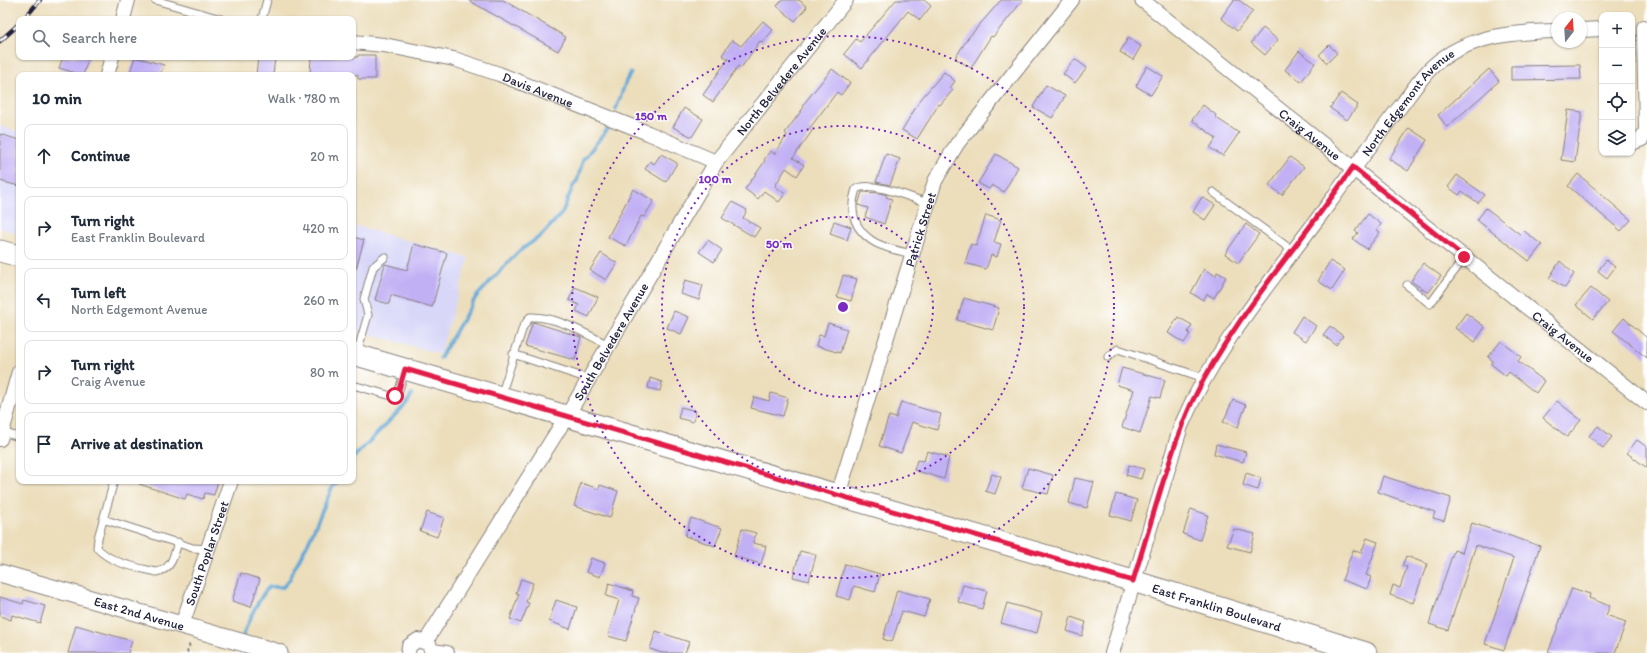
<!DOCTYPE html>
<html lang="en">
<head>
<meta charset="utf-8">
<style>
  body { margin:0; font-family:Itim,sans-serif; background:#f6f6f7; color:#1f2937 }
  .controls { position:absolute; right:12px; top:12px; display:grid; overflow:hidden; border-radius:8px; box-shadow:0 1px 3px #0004 }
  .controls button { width:36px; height:36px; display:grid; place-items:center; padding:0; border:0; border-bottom:1px solid #e0e1e3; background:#fff; color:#1f2937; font:20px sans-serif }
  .compass { position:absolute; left:1551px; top:12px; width:36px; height:36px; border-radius:50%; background:#fff; box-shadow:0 1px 3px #0004; rotate:17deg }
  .stop { position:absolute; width:12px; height:12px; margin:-9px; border:3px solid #e11d48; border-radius:50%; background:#fff }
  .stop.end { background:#e11d48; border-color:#fff; box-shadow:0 1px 4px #0008 }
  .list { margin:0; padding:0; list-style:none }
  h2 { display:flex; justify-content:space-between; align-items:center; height:52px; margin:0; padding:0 16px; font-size:17px }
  h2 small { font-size:13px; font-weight:400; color:#747a83 }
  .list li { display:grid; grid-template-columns:26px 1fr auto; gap:12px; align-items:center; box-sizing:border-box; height:64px; margin:0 8px 8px; padding:0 8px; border:1px solid #e0e1e3; border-radius:8px }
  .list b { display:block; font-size:15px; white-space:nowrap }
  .list p { margin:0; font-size:13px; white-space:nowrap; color:#747a83 }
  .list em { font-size:13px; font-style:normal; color:#747a83 }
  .icon { flex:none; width:22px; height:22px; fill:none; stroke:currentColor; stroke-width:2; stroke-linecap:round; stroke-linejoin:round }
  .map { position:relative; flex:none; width:1647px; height:653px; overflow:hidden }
  .search { position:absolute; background:#fff; box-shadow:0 1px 3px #0004; left:16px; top:16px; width:340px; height:44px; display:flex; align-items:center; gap:10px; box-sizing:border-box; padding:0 14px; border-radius:8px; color:#747a83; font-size:15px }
  .panel { position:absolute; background:#fff; box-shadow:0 1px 3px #0004; left:16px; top:72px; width:340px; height:412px; border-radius:8px }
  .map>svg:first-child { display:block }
  .built { fill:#d8d7f8 }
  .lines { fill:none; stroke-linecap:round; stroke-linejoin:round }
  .stream { stroke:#5ea6d5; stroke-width:3.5 }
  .building { fill:#c1b0f4 }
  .service-casing { stroke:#87807b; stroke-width:9 }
  .minor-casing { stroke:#87807b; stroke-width:16 }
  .tertiary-casing { stroke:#87807b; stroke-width:19 }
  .primary-casing { stroke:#87807b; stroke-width:23 }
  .path { stroke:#87807b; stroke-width:2; stroke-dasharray:3 3; stroke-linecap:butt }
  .service { stroke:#fff; stroke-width:7 }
  .minor { stroke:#fff; stroke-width:14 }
  .tertiary { stroke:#fff; stroke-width:17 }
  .primary { stroke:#fff; stroke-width:21 }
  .rail-casing { stroke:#22223b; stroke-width:4.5 }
  .rail { stroke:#fff; stroke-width:3; stroke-dasharray:9; stroke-linecap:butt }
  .route { stroke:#e11d48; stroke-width:5 }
  .ring { fill:none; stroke:#7b2cbf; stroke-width:2; stroke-dasharray:2 4 }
  .labels { text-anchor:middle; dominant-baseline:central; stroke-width:3; stroke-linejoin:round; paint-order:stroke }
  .street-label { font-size:13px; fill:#22223b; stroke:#fff }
  .centre { fill:#7b2cbf; stroke:#fff; stroke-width:2 }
  .ring-label { font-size:12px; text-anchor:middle; font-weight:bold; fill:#7b2cbf; stroke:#fff; stroke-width:3; stroke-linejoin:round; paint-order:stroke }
</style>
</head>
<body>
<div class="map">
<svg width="1647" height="653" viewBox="0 0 1647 653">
  <rect width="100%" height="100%" fill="#fff"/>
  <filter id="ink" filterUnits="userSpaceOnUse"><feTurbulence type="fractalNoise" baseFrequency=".025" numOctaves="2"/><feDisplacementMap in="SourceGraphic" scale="8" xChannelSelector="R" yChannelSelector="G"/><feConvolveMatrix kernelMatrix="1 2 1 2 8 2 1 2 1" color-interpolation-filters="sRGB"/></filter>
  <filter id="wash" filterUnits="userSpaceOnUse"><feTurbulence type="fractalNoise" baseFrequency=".012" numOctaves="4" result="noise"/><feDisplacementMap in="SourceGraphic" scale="16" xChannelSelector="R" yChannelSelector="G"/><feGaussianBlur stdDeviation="0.9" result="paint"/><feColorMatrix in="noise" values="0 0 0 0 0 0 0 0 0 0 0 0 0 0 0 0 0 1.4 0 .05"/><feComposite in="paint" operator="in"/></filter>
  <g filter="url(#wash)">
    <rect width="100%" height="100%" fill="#ecdebb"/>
    <path class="built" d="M0,126L19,132V234L0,228Z
      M353,225L469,258L440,354L353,329Z"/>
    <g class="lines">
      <path class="stream" d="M616,109L626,81L631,73
        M440,358L476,297L518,252L542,235L562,213L574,184L577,181L583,160L610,126
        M353,458L407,403L412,394
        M243,636C247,623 260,596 269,587H283L290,579L291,574L308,543L332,488L338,481"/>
    </g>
    <g id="blocks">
      <path class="building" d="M468,0H503L566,37L558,51Z
        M782,0H799L807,7L795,21L777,6Z
        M896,0H924L931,6L920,20L908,11L862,68L844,54L856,39L860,42Z
        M1001,0H1023L993,37L991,36L971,68L955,58L968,38Z
        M1234,0H1239L1253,11L1237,31L1221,18Z
        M763,21L773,30L762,43L760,41L741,68L738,66L713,102L703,95L728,59L722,55L732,40L741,46Z
        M1263,28L1278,40L1265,55L1251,43Z
        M1128,38L1141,46L1133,60L1120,52Z
        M1329,45L1337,53L1327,63L1319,55Z
        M1299,51L1315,63L1301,82L1285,70Z
        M358,55H375V79H358V75H310L311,57H358Z
        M63,57H89L83,75L59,68Z
        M135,57L164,65L160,75H129Z
        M258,57H275L273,75H256Z
        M1075,59L1087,68L1075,83L1063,74Z
        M1580,65L1581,79L1511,80V66Z
        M1147,66L1163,76L1151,95L1136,86Z
        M832,69L850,83L841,95L837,92L809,129L812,131L793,158L804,165L797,176L786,168L775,186L785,194L779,202L764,191L758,199L745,189L765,161L764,160L770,151L775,154L787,135L785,133L804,107L802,106Z
        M1489,69L1499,81L1447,127L1438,115Z
        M944,72L955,81L950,88L953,90L940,105L939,104L917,139L902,130L921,99Z
        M1046,85L1065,96L1052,118L1033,107Z
        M1341,93L1358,105L1347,120L1330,108Z
        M1203,105L1216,115L1215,117L1239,133L1223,156L1210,148L1216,138L1192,120Z
        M684,108L703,119L692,137L673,127Z
        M1568,110L1582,112L1575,162L1561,160Z
        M1409,128L1427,140L1408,171L1389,159Z
        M0,134L19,140V186L0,181Z
        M661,154L677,163L666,182L645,169L650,161L654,164Z
        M886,154L900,159L890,185L876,182Z
        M996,154L1018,167L1004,192L992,185L989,189L978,183Z
        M1290,157L1304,167L1282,195L1269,185Z
        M1578,174L1631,220L1621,231L1568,186Z
        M1457,175L1485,195L1478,203L1462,191L1459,195L1448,187Z
        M633,189L654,201L644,217L641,216L626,246L608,237Z
        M862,192L880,193L887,195L886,197L892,199L884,224L865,217L868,208L858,205Z
        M1202,197L1215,205L1205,220L1193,212Z
        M732,202L747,210L743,218L760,228L754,237L722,218Z
        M1486,208L1521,235L1524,231L1542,245L1529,261L1477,220Z
        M1368,214L1381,224L1377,230L1380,232L1367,249L1353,239L1358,233L1355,231Z
        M986,215L1001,220L994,242L1001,244L997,257L991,255L986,269L965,263L971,244L976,246Z
        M834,221L851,227L847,240L830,234Z
        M1246,224L1259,234L1238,263L1225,254Z
        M353,237L364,240L356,269H353Z
        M708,240L722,250L714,262L699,252Z
        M414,244L447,253L432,307L391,295L389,304L375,300L385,264L407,270Z
        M601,253L617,263L606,280L590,270Z
        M1606,260L1615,267L1607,278L1598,271Z
        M1330,261L1345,270L1332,290L1318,281Z
        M1560,261L1574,274L1565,288L1549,278Z
        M1423,263L1441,276L1428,293L1411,281Z
        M1204,269L1216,276L1217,272L1226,277L1214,298L1207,294L1203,300L1191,293Z
        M843,275L857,279L851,301L837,297Z
        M685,280L703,285L699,300L681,294Z
        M575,287L598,297L589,317L576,311L579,305L569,300Z
        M1591,288L1608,302L1593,319L1576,305Z
        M964,298L999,308L993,330L957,320Z
        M674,311L689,317L681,334L667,328Z
        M1466,313L1485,327L1475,342L1455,328Z
        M1302,316L1316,326L1306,341L1292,332Z
        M1178,317L1192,325L1188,332L1190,334L1184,343L1168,333Z
        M1624,318L1647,338V358L1613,331Z
        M533,322L581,337L575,360L525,346Z
        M828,323L847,329L840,353L816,346L819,335L824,336Z
        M1330,326L1343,336L1336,345L1323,335Z
        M1501,341L1521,357L1518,361L1544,381L1536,393L1509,372L1506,376L1491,364L1493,361L1488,357Z
        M1122,368L1165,380L1160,398L1152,396L1140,433L1122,427L1134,390L1117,385Z
        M650,378L662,382L660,391L648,388Z
        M771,393L788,398L783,416L751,408L754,397L769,401Z
        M1233,400L1246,405L1238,427L1223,422Z
        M1557,401L1581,420L1567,437L1543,418Z
        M901,402L941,414L937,430L912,422L901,453L879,446L889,416L896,418Z
        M681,407L696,411L693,422L678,418Z
        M1598,426L1612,437L1603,448L1589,436Z
        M1637,440L1647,447V468L1627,453Z
        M1216,444L1246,452L1243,462L1214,454Z
        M927,451L949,457L944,479L914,470L917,460L924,461Z
        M1129,465L1144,469L1141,479L1126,475Z
        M1028,468L1053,475L1048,494L1022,488Z
        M1246,473L1261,478L1258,490L1243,485Z
        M992,474L1001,477L995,494L985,491Z
        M1383,476L1451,498L1444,521L1433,518L1435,512L1378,492Z
        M1075,478L1094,482L1087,508L1069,503Z
        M139,481H218L214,495L205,493L203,499L187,494L185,499L139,484Z
        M581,483L599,489L600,485L618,491L610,518L574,506Z
        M1116,494L1137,500L1131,521L1110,515Z
        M1191,509L1208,515L1200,540L1183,534Z
        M427,512L444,518L437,537L420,531Z
        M691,518L722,528L715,546L685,536Z
        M1472,523L1540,546L1504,650L1485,644L1514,558L1476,545L1448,630L1429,624L1454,550L1462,553Z
        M742,529L756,533L753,543L766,546L761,564L734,556Z
        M1234,529L1255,534L1250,552L1227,546Z
        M1367,538L1378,542L1366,575L1371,577L1367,589L1342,580L1353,550L1361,553Z
        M800,551L816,555L809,581L793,577Z
        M1406,556L1427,564L1413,603L1390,595L1393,585L1400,588L1407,567L1402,566Z
        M591,558L605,563L600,577L586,572Z
        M845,564L880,574L875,592L854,586L850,600L836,596Z
        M241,573L260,579L251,607L232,601Z
        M521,579L533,583L526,602L529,603L521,623L510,619L519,594L516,593Z
        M609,583L633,591L632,596L639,598L626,641L608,636L619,600L606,596Z
        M963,585L987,591L982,609L958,602Z
        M1572,588L1590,594L1589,598L1610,606L1606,615L1626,622L1615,653H1548Z
        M897,590L930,599L924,617L902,611L892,642L883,639Z
        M0,597L23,604L24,600L45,606L40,623L12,615L11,620L0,616Z
        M556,600L577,607L570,629L549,621Z
        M1007,603L1042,613L1037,633L1001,623Z
        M1071,617L1086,622L1082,636L1067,631Z
        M76,625L132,641L128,653H68Z
        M656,631L689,642L685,653H662L650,649Z"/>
    </g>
  </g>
  <g filter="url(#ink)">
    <use href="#blocks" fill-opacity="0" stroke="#87807b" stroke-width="1"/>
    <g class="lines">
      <defs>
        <path id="service" d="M155,0L221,19
          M262,19L267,0
          M1213,192L1293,251
          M912,254C900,251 882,248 871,240C853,227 849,210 856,189C871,180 911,198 928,203
          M1407,285L1430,304L1465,257
          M357,353L368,315L364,299L373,267L385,257
          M513,354L589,379
          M1108,357L1118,349L1204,378
          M353,385L395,397L398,393L405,371
          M501,396L523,327L530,317C558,316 585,334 609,345
          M2,432L19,437
          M114,481L98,538L97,548C112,564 136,567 156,572C172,570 174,555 178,542
          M103,519L193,548L208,549"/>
        <g id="minor">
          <path id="s1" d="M1142,0L1647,403"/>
          <path d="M123,19L128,0"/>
          <path d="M1581,30L1602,29"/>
          <path id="s2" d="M353,42L384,45L454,59L499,74L648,133L716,162"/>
          <path d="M107,75L112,57"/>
          <path d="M1632,143L1642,139L1646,130L1644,27"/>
          <path d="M0,439L19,372"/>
          <path id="s3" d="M838,495L935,181L957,144L1072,0"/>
          <path id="s4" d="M182,625L231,481"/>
          <path id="s5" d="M426,641L567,416L716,162L846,0"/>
          <path d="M432,651L447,653"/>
          <path d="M408,653L409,646L418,640L429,644L432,653"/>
          <path id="s6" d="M1112,653L1181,426C1217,342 1277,275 1330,202C1353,170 1375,138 1400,107C1411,93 1421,77 1434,65C1469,35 1514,32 1557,31"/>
        </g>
        <g id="tertiary">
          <path id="s7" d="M0,573L279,653"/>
        </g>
        <g id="primary">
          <path d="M0,251L19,256"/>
          <path id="s8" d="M353,354L1133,581L1366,653"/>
        </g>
      </defs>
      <use href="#service" class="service-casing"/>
      <use href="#minor" class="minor-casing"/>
      <use href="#tertiary" class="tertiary-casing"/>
      <use href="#primary" class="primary-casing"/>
      <path class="path" d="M187,653L190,643"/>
      <use href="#service" class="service"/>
      <use href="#minor" class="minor"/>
      <use href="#tertiary" class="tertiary"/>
      <use href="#primary" class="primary"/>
      <defs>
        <path id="rail" d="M24,19L40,0
          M0,41L19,24"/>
      </defs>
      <use href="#rail" class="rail-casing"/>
      <use href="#rail" class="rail"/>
    </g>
  </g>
  <g class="lines" filter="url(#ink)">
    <path class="route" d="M395,396L398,393L405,369L1133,581C1143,548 1153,515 1163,482C1172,455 1180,426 1193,400C1235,315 1300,245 1353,167L1464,257"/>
  </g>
  <g class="ring">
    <circle cx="843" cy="307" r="90"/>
    <circle cx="843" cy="307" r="181"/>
    <circle cx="843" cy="307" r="271"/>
  </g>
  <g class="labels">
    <g class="street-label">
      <text stroke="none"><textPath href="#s5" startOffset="664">North Belvedere Avenue</textPath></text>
      <text stroke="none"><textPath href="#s2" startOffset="192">Davis Avenue</textPath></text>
      <text stroke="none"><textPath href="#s6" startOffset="634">North Edgemont Avenue</textPath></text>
      <text stroke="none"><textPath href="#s1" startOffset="215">Craig Avenue</textPath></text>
      <text stroke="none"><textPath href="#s3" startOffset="278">Patrick Street</textPath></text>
      <text stroke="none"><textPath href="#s1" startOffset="539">Craig Avenue</textPath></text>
      <text stroke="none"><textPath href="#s5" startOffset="352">South Belvedere Avenue</textPath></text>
      <text stroke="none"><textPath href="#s4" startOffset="76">South Poplar Street</textPath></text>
      <text stroke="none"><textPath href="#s8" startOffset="900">East Franklin Boulevard</textPath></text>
      <text stroke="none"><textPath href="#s7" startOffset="145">East 2nd Avenue</textPath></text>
    </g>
  </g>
  <circle cx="843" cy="307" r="6" class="centre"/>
  <g class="ring-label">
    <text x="651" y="120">150 m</text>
    <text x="715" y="183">100 m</text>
    <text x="779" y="248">50 m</text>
  </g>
</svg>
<div class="controls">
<button>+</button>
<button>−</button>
<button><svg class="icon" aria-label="locate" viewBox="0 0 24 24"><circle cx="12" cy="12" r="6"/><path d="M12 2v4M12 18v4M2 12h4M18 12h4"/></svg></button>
<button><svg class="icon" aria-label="layers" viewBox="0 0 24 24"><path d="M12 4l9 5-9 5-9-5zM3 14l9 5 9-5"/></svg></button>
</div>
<svg class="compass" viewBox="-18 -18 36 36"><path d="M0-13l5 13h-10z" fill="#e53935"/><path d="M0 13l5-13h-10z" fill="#747a83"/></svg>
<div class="stop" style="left:395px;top:396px"></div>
<div class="stop end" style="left:1464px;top:257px"></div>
<div class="search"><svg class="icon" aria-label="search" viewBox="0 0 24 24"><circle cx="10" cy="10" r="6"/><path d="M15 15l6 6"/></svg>Search here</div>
<section class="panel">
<h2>10 min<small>Walk · 780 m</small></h2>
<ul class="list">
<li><svg class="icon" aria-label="ahead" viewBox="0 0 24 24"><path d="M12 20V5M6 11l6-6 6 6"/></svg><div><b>Continue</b></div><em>20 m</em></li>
<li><svg class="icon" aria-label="right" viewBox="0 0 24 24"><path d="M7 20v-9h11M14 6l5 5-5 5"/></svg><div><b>Turn right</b><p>East Franklin Boulevard</p></div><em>420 m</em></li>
<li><svg class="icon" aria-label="left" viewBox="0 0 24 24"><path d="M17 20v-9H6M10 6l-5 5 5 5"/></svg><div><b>Turn left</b><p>North Edgemont Avenue</p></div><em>260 m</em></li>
<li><svg class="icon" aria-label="right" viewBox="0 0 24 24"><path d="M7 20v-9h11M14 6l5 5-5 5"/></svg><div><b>Turn right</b><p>Craig Avenue</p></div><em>80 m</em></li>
<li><svg class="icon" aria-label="arrive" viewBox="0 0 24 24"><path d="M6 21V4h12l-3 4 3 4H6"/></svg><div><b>Arrive at destination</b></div></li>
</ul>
</section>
</div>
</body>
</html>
